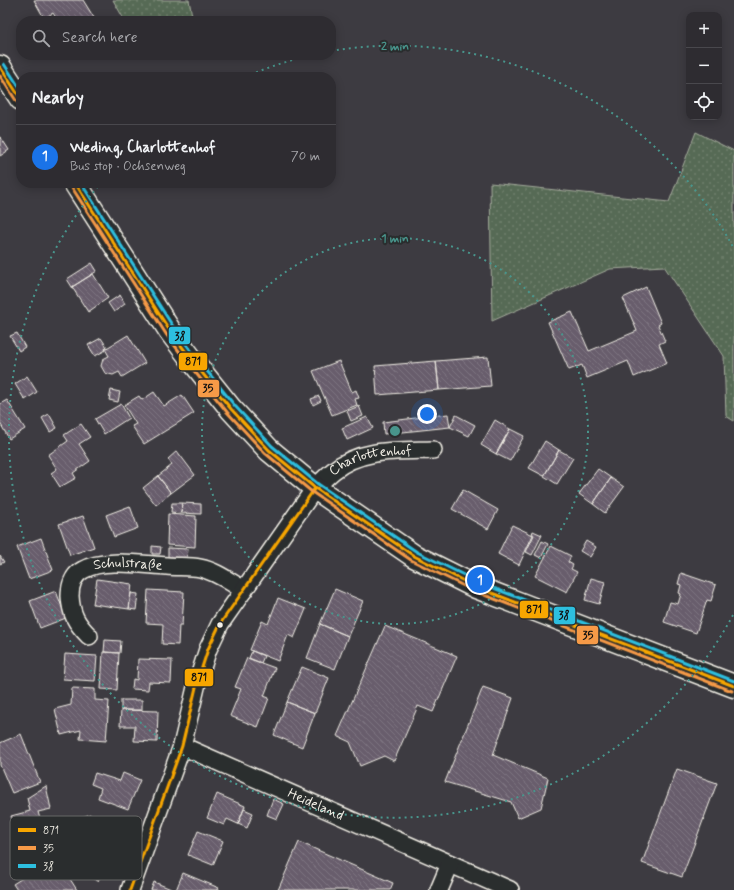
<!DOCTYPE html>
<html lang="en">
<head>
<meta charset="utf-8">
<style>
  body { margin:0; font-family:Mynerve,sans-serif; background:#3a383d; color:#f1f3f6 }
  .controls { position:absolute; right:12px; top:12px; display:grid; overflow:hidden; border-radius:8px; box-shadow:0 2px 10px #0003 }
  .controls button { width:36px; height:36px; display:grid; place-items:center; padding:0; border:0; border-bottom:1px solid #49484d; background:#2e2c31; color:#f1f3f6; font:20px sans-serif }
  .you { position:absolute; left:427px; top:414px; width:14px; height:14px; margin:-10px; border:3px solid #fff; border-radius:50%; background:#1a73e8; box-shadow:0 0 0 6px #1a73e833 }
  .badge { display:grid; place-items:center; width:26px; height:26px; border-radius:50%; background:#1a73e8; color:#fff; font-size:13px; font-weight:700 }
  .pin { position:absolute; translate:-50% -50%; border:2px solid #fff; box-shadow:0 1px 4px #0006 }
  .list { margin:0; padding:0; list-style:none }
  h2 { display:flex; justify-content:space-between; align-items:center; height:52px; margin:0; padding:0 16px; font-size:17px }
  h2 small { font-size:13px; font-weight:400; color:#a7a7ab }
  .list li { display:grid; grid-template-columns:26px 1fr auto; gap:12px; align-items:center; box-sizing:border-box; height:64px; padding:0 16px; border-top:1px solid #49484d }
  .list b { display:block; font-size:15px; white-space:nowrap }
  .list p { margin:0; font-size:13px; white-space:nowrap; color:#a7a7ab }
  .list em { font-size:13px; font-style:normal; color:#a7a7ab }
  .icon { flex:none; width:22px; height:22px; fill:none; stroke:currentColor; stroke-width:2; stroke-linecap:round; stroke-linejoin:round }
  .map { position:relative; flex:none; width:734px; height:890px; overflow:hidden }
  .search { position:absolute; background:#2e2c31; box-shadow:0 2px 10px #0003; left:16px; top:16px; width:320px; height:44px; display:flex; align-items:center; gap:10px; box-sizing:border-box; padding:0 14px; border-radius:16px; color:#a7a7ab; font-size:15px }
  .panel { position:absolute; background:#2e2c31; box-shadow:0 2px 10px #0003; left:16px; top:72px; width:320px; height:116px; border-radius:16px }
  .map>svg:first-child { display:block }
  .grass { fill:url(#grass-dots); stroke:#a6ae9e }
  .building { fill:url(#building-back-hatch); stroke:#f4f1e8 }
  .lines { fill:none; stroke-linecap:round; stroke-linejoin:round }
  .street-casing { stroke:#f4f1e8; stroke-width:20 }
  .secondary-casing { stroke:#f4f1e8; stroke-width:25 }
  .street { stroke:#2a2d2e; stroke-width:17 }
  .secondary { stroke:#2a2d2e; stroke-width:22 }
  .bus-1-casing { stroke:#2a2d2e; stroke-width:6 }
  .bus-2-casing { stroke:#2a2d2e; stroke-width:6 }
  .bus-3-casing { stroke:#2a2d2e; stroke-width:6 }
  .bus-1 { stroke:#f7a600; stroke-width:3 }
  .bus-2 { stroke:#f69a47; stroke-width:3 }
  .bus-3 { stroke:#2dbfdf; stroke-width:3 }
  .ring { fill:none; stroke:#48958c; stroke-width:2; stroke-dasharray:2 4 }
  .bus-dot { fill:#f4f1e8; stroke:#2a2d2e; stroke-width:1.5 }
  .labels { text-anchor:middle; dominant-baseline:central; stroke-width:4; stroke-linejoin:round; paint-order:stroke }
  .street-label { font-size:14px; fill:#f4f1e8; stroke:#2a2d2e }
  .key { fill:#2a2d2e; stroke:#676866; stroke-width:1 }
  .key-label { font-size:11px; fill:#f4f1e8 }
  .centre { fill:#48958c; stroke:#2a2d2e; stroke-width:2 }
  .ring-label { font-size:12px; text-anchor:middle; font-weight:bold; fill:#48958c; stroke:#2a2d2e; stroke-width:4; stroke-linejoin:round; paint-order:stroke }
  .line-badge { stroke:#2a2d2e; stroke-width:1.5 }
  .pale-badge-label { font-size:11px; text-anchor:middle; font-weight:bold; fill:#111 }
</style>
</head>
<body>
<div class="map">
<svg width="734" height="890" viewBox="0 0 734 890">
  <defs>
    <pattern id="grass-dots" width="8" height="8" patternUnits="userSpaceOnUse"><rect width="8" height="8" fill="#576a54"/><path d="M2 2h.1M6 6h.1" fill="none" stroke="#70806d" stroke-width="1.8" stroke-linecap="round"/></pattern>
    <pattern id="building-back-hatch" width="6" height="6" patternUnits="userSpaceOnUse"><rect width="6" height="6" fill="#685d6c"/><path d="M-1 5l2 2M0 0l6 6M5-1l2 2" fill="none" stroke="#7e7581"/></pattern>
  </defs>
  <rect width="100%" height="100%" fill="#3d3b41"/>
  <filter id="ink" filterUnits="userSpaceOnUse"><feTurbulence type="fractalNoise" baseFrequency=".025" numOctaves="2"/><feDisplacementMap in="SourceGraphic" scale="8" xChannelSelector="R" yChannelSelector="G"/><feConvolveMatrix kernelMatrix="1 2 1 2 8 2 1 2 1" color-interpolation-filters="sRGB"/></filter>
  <g filter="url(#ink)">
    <path class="grass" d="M113,0H189L193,21H125Z
      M696,132L734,151V421L726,416L724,356L664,266L610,269L492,321L490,183L669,202Z"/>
    <path class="building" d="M34,0H83L96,21H58L53,13L44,18Z
      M0,136L9,150L0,156Z
      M92,263L97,271L72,287L67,279Z
      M93,274L108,298L88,312L72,287Z
      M646,287L661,323L658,325L665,341L659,344L667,363L634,377L628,361L587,378L582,365L569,370L548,322L572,312L589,351L637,331L623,298Z
      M120,295L125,304L114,312L108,303Z
      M17,333L25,347L19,351L10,336Z
      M128,335L145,363L122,377L119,372L113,375L105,373L101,366L103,359L109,356L105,349Z
      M101,338L107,347L105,348L106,350L95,356L88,345Z
      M488,357L491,386L439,390L436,361Z
      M339,361L352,392L356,390L359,398L355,399L357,405L332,415L313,371Z
      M436,361L439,390L377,395L375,366Z
      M27,376L37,392L25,400L15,384Z
      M111,390L120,392L118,402L109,400Z
      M154,392L164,406L182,395L194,413L144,444L132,426L136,424L124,405L139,396L142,400Z
      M319,396L321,401L313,405L311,399Z
      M7,400L25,429L9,439L0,423V404Z
      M121,404L129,418L104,434L95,419Z
      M359,406L363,416L351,421L347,411Z
      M49,414L57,428L50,432L42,418Z
      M448,414L450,427L384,434L383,422Z
      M456,415L475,425L469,436L450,427Z
      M367,417L373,428L347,440L342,428Z
      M495,420L510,429L496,454L481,445Z
      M81,424L90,437L79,444L90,461L73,473L76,478L60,487L51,473L57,469L48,455L68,441L64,435Z
      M510,429L524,436L510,461L496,454Z
      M545,441L559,450L544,476L529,468Z
      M559,450L573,458L557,484L544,476Z
      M177,451L195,475L171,493L158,476L172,465L168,459Z
      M598,469L611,478L593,504L579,494Z
      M158,476L171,493L156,505L143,488Z
      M611,478L624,487L605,513L593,504Z
      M463,490L498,510L488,529L452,509Z
      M172,503H182L181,513L171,512Z
      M182,503L201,504V514L181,513Z
      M130,506L138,528L114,537L106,515Z
      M168,514L196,516L195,547L167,545Z
      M83,516L94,547L70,555L59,524Z
      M512,525L533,535L519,565L498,554Z
      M533,531L542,535L532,555L526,552L534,535L532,534Z
      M41,538L53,570L29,579L17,547Z
      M542,541L548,544L541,558L535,555Z
      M586,541L596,547L590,557L580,551Z
      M152,546L161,547L160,554H152Z
      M551,546L571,556L568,562L573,565L571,569L577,572L567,592L535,576Z
      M168,548L188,549L187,558L168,557Z
      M0,556L4,562L0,564Z
      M681,573L716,585L711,601L707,600L696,633L664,622L670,602L678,604L681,594L679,593L681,585L678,584Z
      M591,578L605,582L599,604L585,600Z
      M97,579L132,584L129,609L93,604Z
      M335,589L363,601L348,636L320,624Z
      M148,590L184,592L182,625H179L178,645L162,644L163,624L146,623Z
      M56,591L66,618L40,628L30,601Z
      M131,593L138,594L136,610L129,609Z
      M278,598L306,609L294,638L288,635L278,661L250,650L262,621L268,624Z
      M320,624L348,636L335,669L307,658Z
      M385,626L457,656L433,712L418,706L394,761L384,756L360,766L350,742L337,736Z
      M105,640L121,641L120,653L104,652Z
      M252,651L264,656L261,663L249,658Z
      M103,652L119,653L117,690L101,689Z
      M65,654L97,656L95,681L63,679Z
      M247,658L275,668L264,696L269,698L258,727L230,716L241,689L235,687Z
      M138,659L172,660L171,683L149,682L148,690L132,689L133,679L137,680Z
      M302,667L329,678L315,713L287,702Z
      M483,687L513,698L493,755L548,778L541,808L518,818L511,802L445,782Z
      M72,688L95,689V700L109,701L106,741L80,739L81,730L61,735L55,709L71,705Z
      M121,700H142V710H121Z
      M287,702L315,713L302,747L274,735Z
      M121,710L158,711L157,742L134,741L135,726H120Z
      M21,734L40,782L12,793L0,765V743Z
      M677,769L717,783L682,877L642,863Z
      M95,773L120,781L123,773L140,780L128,809L98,798L101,788L91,784Z
      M46,786L51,809L38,812L44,833L17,839L11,816L30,811L27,798Z
      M217,794L245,806L238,824L227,819L224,825L207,818Z
      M273,799L284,804L277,819L267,815Z
      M244,809L253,813L247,828L238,824Z
      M90,814L94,823L86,826L83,817Z
      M198,831L223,841L213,865L188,855Z
      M299,842L393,883L390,890H278Z
      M87,855L106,864L98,881L79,872Z
      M56,857L77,890H17L13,884Z
      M183,873L219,888L218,890H176Z
      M154,882L171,889L170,890H151Z"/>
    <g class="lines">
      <defs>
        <g id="street">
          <path id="s1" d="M89,636C76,623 71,614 70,596C70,586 73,575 83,570C103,558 144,565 167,566C178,567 190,566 200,568C216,571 230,582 244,590"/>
          <path id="s2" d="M182,746L510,890"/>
          <path id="s3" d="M130,890L182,746L197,683L208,649L220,624L315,488C321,482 327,476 333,471C360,448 400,451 433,450"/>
          <path d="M439,890L450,864"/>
        </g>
        <path id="secondary" d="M0,67L21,99
          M75,183L170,331L195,364L231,409L269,450L315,488L414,556L476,587L734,686"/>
      </defs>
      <use href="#street" class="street-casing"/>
      <use href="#secondary" class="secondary-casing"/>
      <use href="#street" class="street"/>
      <use href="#secondary" class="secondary"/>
      <defs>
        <path id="bus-1" d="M0,67L21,99
          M75,183L170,331L195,364L231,409L269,450L315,488L414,556L476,587L734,686
          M130,890L182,746L197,683L208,649L220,624L315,488"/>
        <path id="bus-2" d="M0,76L17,102
          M71,186L166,334L191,367L227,412L265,453L312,492L411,560L474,591L732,691"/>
        <path id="bus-3" d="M4,64L21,90
          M81,183L174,328L199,361L235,406L272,446L318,484L417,552L478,582L734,681"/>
      </defs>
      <use href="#bus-1" class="bus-1-casing"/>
      <use href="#bus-2" class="bus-2-casing"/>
      <use href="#bus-3" class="bus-3-casing"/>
      <use href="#bus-1" class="bus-1"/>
      <use href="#bus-2" class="bus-2"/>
      <use href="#bus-3" class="bus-3"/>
    </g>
  </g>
  <g class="ring">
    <circle cx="395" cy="431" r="193"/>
    <path d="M733 615A385 385 0 1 1 100 184M245 77A385 385 0 0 1 312 55M331 51A385 385 0 0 1 733 247"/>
  </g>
  <circle class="bus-dot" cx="220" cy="625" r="3.5"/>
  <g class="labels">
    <g class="street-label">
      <text stroke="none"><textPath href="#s3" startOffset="512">Charlottenhof</textPath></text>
      <text stroke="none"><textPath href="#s1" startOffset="122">Schulstraße</textPath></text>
      <text stroke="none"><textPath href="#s2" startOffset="146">Heideland</textPath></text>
    </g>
  </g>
  <rect x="10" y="816" width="132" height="64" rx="6" class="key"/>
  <rect x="18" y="828" width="18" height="4" fill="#f7a600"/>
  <rect x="18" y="846" width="18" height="4" fill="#f69a47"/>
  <rect x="18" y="864" width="18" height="4" fill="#2dbfdf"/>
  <g class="key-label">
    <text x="43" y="834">871</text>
    <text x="43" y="852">35</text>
    <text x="43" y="870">38</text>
  </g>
  <circle cx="395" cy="431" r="6" class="centre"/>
  <g class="ring-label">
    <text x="395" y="50">2 min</text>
    <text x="395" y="242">1 min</text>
  </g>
  <g class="line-badge">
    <rect x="168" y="326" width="23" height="19" rx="4" fill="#2dbfdf"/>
    <rect x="178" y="352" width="30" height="19" rx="4" fill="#f7a600"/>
    <rect x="197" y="379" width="23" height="19" rx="4" fill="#f69a47"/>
    <rect x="519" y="600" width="30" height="19" rx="4" fill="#f7a600"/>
    <rect x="553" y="606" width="23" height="19" rx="4" fill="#2dbfdf"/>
    <rect x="576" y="625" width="23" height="20" rx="4" fill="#f69a47"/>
    <rect x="184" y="668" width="30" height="19" rx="4" fill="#f7a600"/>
  </g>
  <g class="pale-badge-label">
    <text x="180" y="340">38</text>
    <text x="193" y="365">871</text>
    <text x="208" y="392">35</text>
    <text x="534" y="613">871</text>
    <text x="564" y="619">38</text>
    <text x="588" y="639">35</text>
    <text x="199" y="681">871</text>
  </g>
</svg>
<div class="controls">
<button>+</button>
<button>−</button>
<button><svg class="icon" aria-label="locate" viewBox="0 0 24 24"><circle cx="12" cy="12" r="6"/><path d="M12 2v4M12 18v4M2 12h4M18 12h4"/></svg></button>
</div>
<div class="you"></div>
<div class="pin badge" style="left:480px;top:580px">1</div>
<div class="search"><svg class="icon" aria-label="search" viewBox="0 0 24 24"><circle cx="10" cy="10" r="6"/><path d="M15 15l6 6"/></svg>Search here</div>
<section class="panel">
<h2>Nearby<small></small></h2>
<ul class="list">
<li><span class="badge">1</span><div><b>Weding, Charlottenhof</b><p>Bus stop · Ochsenweg</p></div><em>70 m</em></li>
</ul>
</section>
</div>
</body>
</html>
